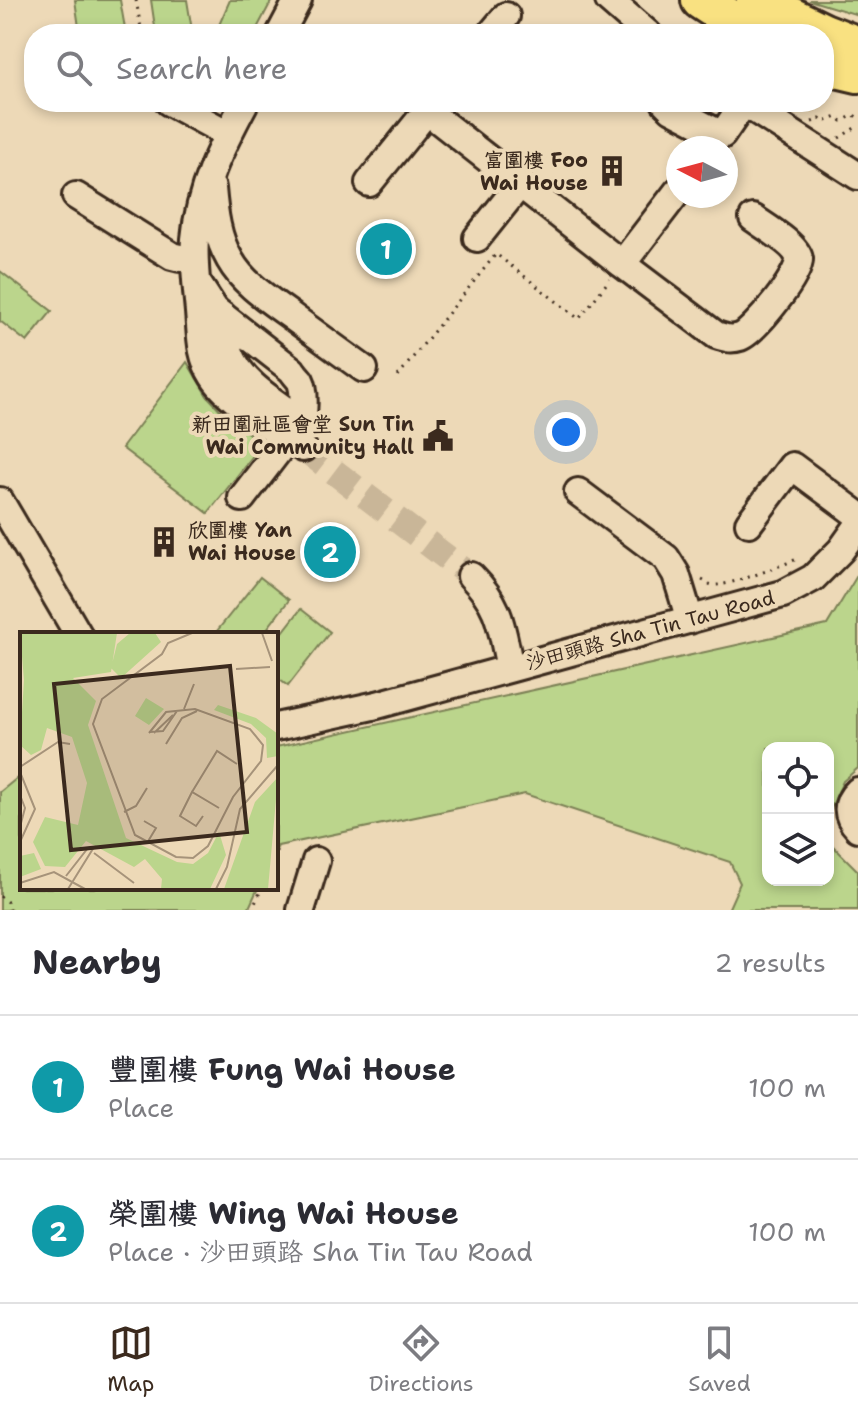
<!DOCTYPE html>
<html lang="en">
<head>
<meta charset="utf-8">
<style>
  body { margin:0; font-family:"Shantell Sans","LXGW WenKai TC",sans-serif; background:#f7f7f7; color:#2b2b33 }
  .controls { position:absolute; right:24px; bottom:24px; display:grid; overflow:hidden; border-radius:16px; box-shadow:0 4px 12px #0003 }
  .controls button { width:72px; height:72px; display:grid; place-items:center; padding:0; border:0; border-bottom:2px solid #e1e1e2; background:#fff; color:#2b2b33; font:40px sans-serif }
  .compass { position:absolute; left:666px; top:136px; width:72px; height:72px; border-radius:50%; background:#fff; box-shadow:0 4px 12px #0003; rotate:276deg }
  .you { position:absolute; left:566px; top:432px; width:28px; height:28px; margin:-20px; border:6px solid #fff; border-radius:50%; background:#1a73e8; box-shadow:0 0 0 12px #1a73e833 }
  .badge { display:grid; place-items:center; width:52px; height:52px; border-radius:50%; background:#3b2a1e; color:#fff; font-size:26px; font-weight:700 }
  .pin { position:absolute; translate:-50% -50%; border:4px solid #fff; box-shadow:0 2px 8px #0006 }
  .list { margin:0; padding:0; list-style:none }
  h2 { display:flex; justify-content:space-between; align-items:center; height:104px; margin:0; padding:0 32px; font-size:34px }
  h2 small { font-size:26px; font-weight:400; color:#7c7c81 }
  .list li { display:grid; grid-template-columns:52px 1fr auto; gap:24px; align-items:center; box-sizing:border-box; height:144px; padding:0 32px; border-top:2px solid #e1e1e2 }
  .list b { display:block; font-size:30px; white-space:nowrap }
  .list p { margin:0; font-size:26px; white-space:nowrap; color:#7c7c81 }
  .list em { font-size:26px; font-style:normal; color:#7c7c81 }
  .icon { flex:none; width:44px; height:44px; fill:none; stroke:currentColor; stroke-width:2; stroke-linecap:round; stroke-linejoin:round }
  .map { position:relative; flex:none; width:858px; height:910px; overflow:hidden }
  .search { position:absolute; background:#fff; box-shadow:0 4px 12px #0003; left:24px; right:24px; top:24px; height:88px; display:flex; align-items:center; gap:20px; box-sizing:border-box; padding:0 28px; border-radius:32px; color:#7c7c81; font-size:30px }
  .sheet { height:392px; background:#fff }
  nav { display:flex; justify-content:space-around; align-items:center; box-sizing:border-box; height:112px; border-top:2px solid #e1e1e2; background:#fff; font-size:22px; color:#7c7c81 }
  nav a { display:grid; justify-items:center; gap:4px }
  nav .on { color:#3b2a1e }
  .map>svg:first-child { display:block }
  .green { fill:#bbd58c; stroke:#7b8055; stroke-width:2 }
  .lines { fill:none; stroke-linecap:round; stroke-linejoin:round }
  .minor-tunnel { stroke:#c9b698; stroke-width:26; stroke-dasharray:26 13; stroke-linecap:butt }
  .minor-casing { stroke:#3b2a1e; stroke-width:32 }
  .highway-casing { stroke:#3b2a1e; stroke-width:44 }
  .path { stroke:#3b2a1e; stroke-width:3; stroke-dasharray:2 6; stroke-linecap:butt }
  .minor { stroke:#edd9b7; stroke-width:26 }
  .highway { stroke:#f9e181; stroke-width:38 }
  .labels { text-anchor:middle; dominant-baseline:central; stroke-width:8; stroke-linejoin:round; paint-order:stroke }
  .poi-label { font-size:20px; font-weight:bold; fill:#3b2a1e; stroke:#edd9b7; text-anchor:end }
  .street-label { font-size:20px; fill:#3b2a1e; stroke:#edd9b7 }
  .inset-road { fill:none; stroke:#a6937a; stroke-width:2 }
  .view { fill:#3b2a1e; fill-opacity:0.15; stroke:#3b2a1e; stroke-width:4 }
  .inset-edge { fill:none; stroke:#3b2a1e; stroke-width:4 }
</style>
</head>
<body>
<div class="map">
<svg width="858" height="910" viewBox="0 0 858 910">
  <rect width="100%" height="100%" fill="#edd9b7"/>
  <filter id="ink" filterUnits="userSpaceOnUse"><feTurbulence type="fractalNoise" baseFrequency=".0125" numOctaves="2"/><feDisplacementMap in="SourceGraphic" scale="16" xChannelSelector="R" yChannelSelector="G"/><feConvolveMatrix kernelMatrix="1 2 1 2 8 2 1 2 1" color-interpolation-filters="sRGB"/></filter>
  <g filter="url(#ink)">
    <path class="green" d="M75,0H120L126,34H80Z
      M151,0H187L192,30L156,34Z
      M230,0H272L254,34H215Z
      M809,0H858V15Z
      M0,271L52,311L27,342L0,321Z
      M187,362L207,396L224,414L262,444L208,513L122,448Z
      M858,574V768L843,781L828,815V748H768V880H828V841L858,871V910H728L740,883L730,862L525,794L278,846L276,850V747L827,625Z
      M260,577L289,600L263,634H221L217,631Z
      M301,609L330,632L288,686L276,677V641Z
      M22,774V888H258L248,910H0V792Z"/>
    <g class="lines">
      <path class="minor-tunnel" d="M303,448L471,576"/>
      <defs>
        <path id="minor" d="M609,0L648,34
          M280,34L298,0
          M491,34L506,16
          M169,102L228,134
          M245,102C222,145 199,190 195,239C193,263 197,288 199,312C201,335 200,356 213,376C228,400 278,433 303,448
          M434,102L427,111L622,264
          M665,102L672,109L722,135L744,103
          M743,102L858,176
          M369,183L427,111
          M212,188C214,212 217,238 230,260C244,285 271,301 294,318C317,335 340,352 364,369
          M678,191L622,264L716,335C725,338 731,340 740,337C754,332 801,274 799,259C797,245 764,226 753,218
          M76,196L172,256L180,258H194
          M477,238L520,184
          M198,284L215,310L292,370C292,371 299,379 300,380C308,396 301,428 298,445
          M223,316C225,329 226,342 230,353C241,384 277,403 302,422
          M578,492L666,558L676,574L690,620
          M242,498L288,438
          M0,501L78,634
          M749,523L792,466L858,515
          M471,576C502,607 501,628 510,668
          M276,727L377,705L783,594L813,578L841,550L858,526
          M858,791C845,803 846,816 858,828
          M301,910L316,861"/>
        <path id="highway" d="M701,0L753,34
          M756,0L824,33L858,46
          M824,65L858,73"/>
      </defs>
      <use href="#minor" class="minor-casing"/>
      <use href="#highway" class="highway-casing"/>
      <path class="path" d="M136,0L142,34
        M812,122L820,119L824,122L837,117L842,121L854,115L858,118
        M839,138L858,126
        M398,376L496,254L579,319L610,279
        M702,580C706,582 708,584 713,585C728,587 784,564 800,558
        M276,850V854
        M0,896L7,902L9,910
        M252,910L262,888"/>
      <use href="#minor" class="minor"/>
      <use href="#highway" class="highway"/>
    </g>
  </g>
  <defs>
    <symbol id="building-bare" viewBox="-9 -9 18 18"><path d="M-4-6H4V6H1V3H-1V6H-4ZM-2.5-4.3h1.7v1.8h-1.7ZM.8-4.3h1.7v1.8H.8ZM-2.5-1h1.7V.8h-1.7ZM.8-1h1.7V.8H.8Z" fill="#3b2a1e" stroke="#edd9b7" stroke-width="2.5" paint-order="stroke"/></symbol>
    <symbol id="civic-bare" viewBox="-9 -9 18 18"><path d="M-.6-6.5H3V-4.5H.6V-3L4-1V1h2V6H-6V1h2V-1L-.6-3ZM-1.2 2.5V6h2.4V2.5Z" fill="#3b2a1e" stroke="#edd9b7" stroke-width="2.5" paint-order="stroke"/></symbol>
  </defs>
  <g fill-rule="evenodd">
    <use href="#building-bare" x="590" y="149" width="44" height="44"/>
    <use href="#civic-bare" x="416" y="414" width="44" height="44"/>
    <use href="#building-bare" x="142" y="520" width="44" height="44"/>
  </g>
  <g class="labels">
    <g class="poi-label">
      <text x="588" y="160">富圍樓 Foo<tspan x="588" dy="23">Wai House</tspan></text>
      <text x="414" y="424">新田圍社區會堂 Sun Tin<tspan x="414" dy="23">Wai Community Hall</tspan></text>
      <text x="188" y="530" text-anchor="start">欣圍樓 Yan<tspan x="188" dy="23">Wai House</tspan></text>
    </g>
    <g class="street-label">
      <text transform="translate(650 630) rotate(-15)">沙田頭路 Sha Tin Tau Road</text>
    </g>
  </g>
  <g transform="translate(20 632)">
    <rect width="258" height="258" fill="#edd9b7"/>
    <path d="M0,1H97L91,40L53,46L76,69L68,93L106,206L157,230L173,232L188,221L199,200L206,223L190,257H141L142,247L125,227L114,235L66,209L45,235L25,234L13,210L25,185L58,193L67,151L52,105L27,96L21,118L11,123L0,113L4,48ZM110,1H135L141,10L101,46L91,36L97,12ZM126,66L144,77L129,93L115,84ZM198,73L236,86L258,102V124L247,126L246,106L231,92L194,78ZM258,145L248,257H204L235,170ZM14,221L21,237L0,245V224Z" fill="#bbd58c"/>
    <path class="inset-road" d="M242,1L252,29M216,37L250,35M164,77L174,52M130,100L143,99L157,79M129,101L146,80L175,77L230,97L243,113L241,129L213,165L188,214L173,226L156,225L115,203L73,92L82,67L142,22L148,11L172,1M134,101L153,83M146,112L162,86L177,79M0,135L38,110L50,112M0,140L15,177L0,210M172,160L197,119L217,132M0,163L5,176L0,195M104,180L116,174L127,156M183,184L176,194L160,184L172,160L199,176M124,189L136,196L127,211M74,221L114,251M46,244L68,216L74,215L48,257M0,251L34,240L65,257M196,257L207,235L220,177L258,133"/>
    <path class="view" d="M210,34L227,200L51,218L34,52Z"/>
    <rect width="258" height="258" class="inset-edge"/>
  </g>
</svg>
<div class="controls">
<button><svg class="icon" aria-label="locate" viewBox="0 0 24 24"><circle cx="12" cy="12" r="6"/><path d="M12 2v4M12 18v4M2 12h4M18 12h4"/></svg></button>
<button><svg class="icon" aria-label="layers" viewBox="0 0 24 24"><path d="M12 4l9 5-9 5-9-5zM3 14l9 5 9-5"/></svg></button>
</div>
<svg class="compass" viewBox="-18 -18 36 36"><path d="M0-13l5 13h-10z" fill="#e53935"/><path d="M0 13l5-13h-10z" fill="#7c7c81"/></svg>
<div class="you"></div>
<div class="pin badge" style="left:386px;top:249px;background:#0f9aa8">1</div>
<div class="pin badge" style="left:330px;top:552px;background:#0f9aa8">2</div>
<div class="search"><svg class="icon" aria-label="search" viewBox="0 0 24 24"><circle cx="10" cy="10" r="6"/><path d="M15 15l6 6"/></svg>Search here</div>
</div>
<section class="sheet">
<h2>Nearby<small>2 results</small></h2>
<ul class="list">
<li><span class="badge" style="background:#0f9aa8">1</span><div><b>豐圍樓 Fung Wai House</b><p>Place</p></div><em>100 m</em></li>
<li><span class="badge" style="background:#0f9aa8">2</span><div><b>榮圍樓 Wing Wai House</b><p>Place · 沙田頭路 Sha Tin Tau Road</p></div><em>100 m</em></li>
</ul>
</section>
<nav>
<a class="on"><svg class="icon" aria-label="map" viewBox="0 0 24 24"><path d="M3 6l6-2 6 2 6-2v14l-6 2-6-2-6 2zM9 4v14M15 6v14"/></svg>Map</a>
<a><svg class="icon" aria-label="directions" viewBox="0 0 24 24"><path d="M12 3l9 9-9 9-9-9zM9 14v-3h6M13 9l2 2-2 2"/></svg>Directions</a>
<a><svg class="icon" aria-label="saved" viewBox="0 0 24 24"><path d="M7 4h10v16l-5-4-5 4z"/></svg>Saved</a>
</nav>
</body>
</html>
